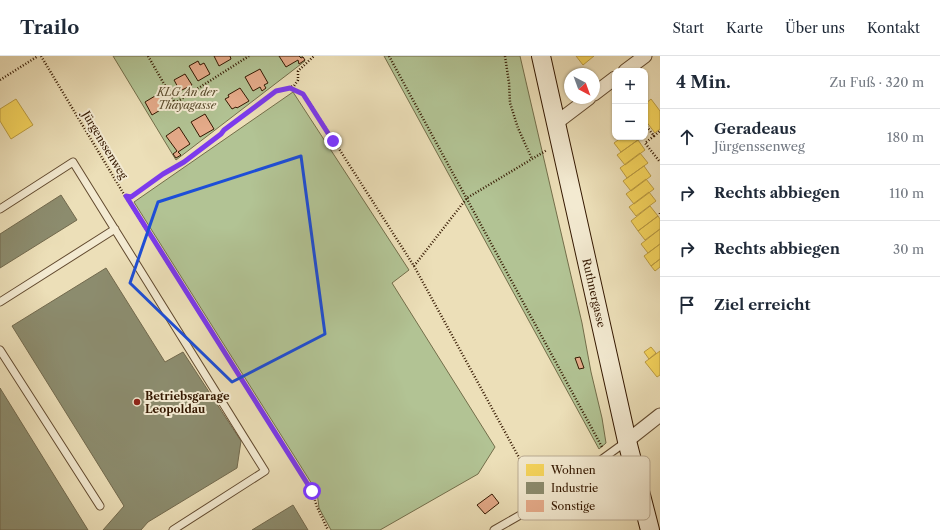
<!DOCTYPE html>
<html lang="de">
<head>
<meta charset="utf-8">
<style>
  body { margin:0; font-family:"Libre Caslon Text",serif; background:#f2f2f3; color:#1f2937 }
  .controls { position:absolute; right:12px; top:12px; display:grid; overflow:hidden; border-radius:8px; box-shadow:0 1px 3px #0004 }
  .controls button { width:36px; height:36px; display:grid; place-items:center; padding:0; border:0; border-bottom:1px solid #e0e1e3; background:#fff; color:#1f2937; font:20px sans-serif }
  .compass { position:absolute; left:564px; top:12px; width:36px; height:36px; border-radius:50%; background:#fff; box-shadow:0 1px 3px #0004; rotate:139deg }
  .stop { position:absolute; width:12px; height:12px; margin:-9px; border:3px solid #7c3aed; border-radius:50%; background:#fff }
  .stop.end { background:#7c3aed; border-color:#fff; box-shadow:0 1px 4px #0008 }
  .list { margin:0; padding:0; list-style:none }
  h2 { display:flex; justify-content:space-between; align-items:center; height:52px; margin:0; padding:0 16px; font-size:17px }
  h2 small { font-size:13px; font-weight:400; color:#747a83 }
  .list li { display:grid; grid-template-columns:26px 1fr auto; gap:12px; align-items:center; box-sizing:border-box; height:56px; padding:0 16px; border-top:1px solid #e0e1e3 }
  .list b { display:block; font-size:15px; white-space:nowrap }
  .list p { margin:0; font-size:13px; white-space:nowrap; color:#747a83 }
  .list em { font-size:13px; font-style:normal; color:#747a83 }
  .icon { flex:none; width:22px; height:22px; fill:none; stroke:currentColor; stroke-width:2; stroke-linecap:round; stroke-linejoin:round }
  .map { position:relative; flex:none; width:660px; height:474px; overflow:hidden }
  header { display:flex; align-items:center; gap:24px; box-sizing:border-box; height:56px; padding:0 20px; background:#fff; border-bottom:1px solid #e0e1e3 }
  header strong { font-size:19px }
  nav { display:flex; gap:22px; margin-inline-start:auto; font-size:14px }
  main { display:flex }
  aside { flex:1; background:#fff }
  .map>svg:first-child { display:block }
  .green { fill:#b2c394; stroke:#736e4a }
  .homes { fill:#f6d55c; stroke:#bc9c41 }
  .industry { fill:#8c8c6e; stroke:#72694d }
  .building { fill:#e5ab8a; stroke:#341801 }
  .lines { fill:none; stroke-linecap:round; stroke-linejoin:round }
  .lane-casing { stroke:#624a2f; stroke-width:9 }
  .street-casing { stroke:#624a2f; stroke-width:15 }
  .secondary-casing { stroke:#341801; stroke-width:20 }
  .path { stroke:#341801; stroke-width:2.5; stroke-dasharray:1 2; stroke-linecap:butt }
  .lane { stroke:#f3ead1; stroke-width:7 }
  .street { stroke:#f3ead1; stroke-width:13 }
  .secondary { stroke:#f3ead1; stroke-width:18 }
  .route { stroke:#7c3aed; stroke-width:5 }
  .marked { fill:none; stroke:#1d4ed8; stroke-width:3; stroke-linejoin:round }
  .poi-dot { fill:#8f2418; stroke:#f3ead1; stroke-width:1.5 }
  .labels { text-anchor:middle; dominant-baseline:central; stroke-width:4; stroke-linejoin:round; paint-order:stroke }
  .park-label { font-size:11px; font-style:italic; fill:#5a4b2d; stroke:#f3ead1 }
  .street-label { font-size:11px; fill:#341801; stroke:#f3ead1 }
  .poi-label { font-size:11px; font-weight:bold; fill:#341801; stroke:#f3ead1; text-anchor:start }
  .key { fill:#f3ead1; stroke:#baab93; stroke-width:1 }
  .key-label { font-size:11px; fill:#341801 }
</style>
</head>
<body>
<header>
<strong>Trailo</strong>
<nav><a>Start</a><a>Karte</a><a>Über uns</a><a>Kontakt</a></nav>
</header>
<main>
<div class="map">
<svg width="660" height="474" viewBox="0 0 660 474">
  <rect width="100%" height="100%" fill="#ecdfb8"/>
  <filter id="stains"><feTurbulence type="fractalNoise" baseFrequency=".005" numOctaves="4"/><feColorMatrix values="0 0 0 0 .2 0 0 0 0 .09 0 0 0 0 .02 0 0 0 .5 -.17"/></filter>
  <radialGradient id="worn" r=".72"><stop offset=".6" stop-color="#630" stop-opacity="0"/><stop offset="1" stop-color="#630" stop-opacity=".3"/></radialGradient>
  <path class="green" d="M113,0H302L305,5L176,104Z
    M384,0H520L582,267L591,316L602,362L606,387L599,393Z
    M293,36L409,214L392,227L495,391L478,418L380,474H331L319,452L317,436L134,146Z"/>
  <path class="homes" d="M576,0H594L583,9Z
    M16,43L33,69L11,83L0,65V53Z
    M651,43L660,55V73L655,77L645,64V48Z
    M622,81H642L621,96L614,87Z
    M638,84L645,94L625,109L617,99Z
    M640,97L648,107L627,122L620,112Z
    M644,110L651,120L631,135L623,125Z
    M646,123L654,133L634,148L626,138Z
    M649,136L656,145L636,160L629,151Z
    M650,150L658,160L638,175L631,165Z
    M658,160L660,163V173L645,184L638,175Z
    M660,173V188L648,197L641,188Z
    M660,188V203L651,210L644,200Z
    M660,203V211L655,215L651,210Z
    M651,291L656,297L649,303L644,296Z
    M660,295V319L657,321L645,306Z"/>
  <path class="industry" d="M61,139L77,164L0,212V178Z
    M106,212L165,306L183,296L241,385L237,412L148,466L141,474H103L124,450L12,270Z
    M0,332L88,474H0Z
    M293,449L308,474H252Z"/>
  <path class="building" d="M214,0H230L231,3L219,10Z
    M279,0H299L301,2L303,1L305,4L299,8L298,4L286,11Z
    M198,5L200,9L204,7L210,18L198,25L189,10Z
    M260,13L268,27L264,29L266,32L262,35L260,31L253,35L245,21Z
    M185,18L192,29L180,35L174,24Z
    M240,32L249,45L237,52L236,51L232,53L225,43L229,41L228,39Z
    M160,37L167,50L152,59L145,46Z
    M205,58L214,73L200,81L191,66Z
    M179,71L190,88L178,96L181,99L176,102L173,98L177,95L166,80Z
    M580,301L584,312L579,313L575,302Z
    M492,438L499,447L485,458L477,449Z"/>
  <g class="lines">
    <defs>
      <path id="lane" d="M0,153L73,106L265,415L173,474
        M0,246L115,173
        M0,294L100,450
        M494,474L543,446L627,385"/>
      <path id="street" d="M625,15L645,0
        M594,38L615,22
        M556,67L589,42
        M627,385L660,359"/>
      <path id="secondary" d="M541,0L627,385L650,474"/>
    </defs>
    <use href="#lane" class="lane-casing"/>
    <use href="#street" class="street-casing"/>
    <use href="#secondary" class="secondary-casing"/>
    <path class="path" d="M41,0L125,140L312,435L317,451L328,474
      M148,0L175,47L249,0
      M389,0L602,391
      M505,0L509,27L510,47L518,72L532,103
      M0,24L38,0
      M290,32L303,38L309,46L414,210L539,438
      M645,68L654,80L645,87L660,106
      M654,80L660,75
      M126,140L131,141L163,118L184,106L221,78L224,74L276,35L294,30L298,24V15L314,0
      M660,157V158
      M414,210L467,142L547,94"/>
    <use href="#lane" class="lane"/>
    <use href="#street" class="street"/>
    <use href="#secondary" class="secondary"/>
  </g>
  <g class="lines">
    <path class="route" d="M312,435L126,140L131,141L163,118L184,106L221,78L224,74L276,35L290,32L303,38L333,85"/>
  </g>
  <path class="marked" d="M301,100L325,278L232,326L130,227L158,146Z"/>
  <circle class="poi-dot" cx="137" cy="346" r="4"/>
  <g class="labels">
    <g class="park-label">
      <text x="187" y="36">KLG An der<tspan x="187" dy="13">Thayagasse</tspan></text>
    </g>
    <g class="street-label">
      <text transform="translate(105 89) rotate(59)">Jürgenssenweg</text>
      <text transform="translate(594 237) rotate(77)">Ruthnergasse</text>
    </g>
    <g class="poi-label">
      <text x="145" y="340">Betriebsgarage<tspan x="145" dy="13">Leopoldau</tspan></text>
    </g>
  </g>
  <rect x="518" y="400" width="132" height="64" rx="6" class="key"/>
  <rect x="526" y="408" width="18" height="12" fill="#f6d55c"/>
  <rect x="526" y="426" width="18" height="12" fill="#8c8c6e"/>
  <rect x="526" y="444" width="18" height="12" fill="#e5ab8a"/>
  <g class="key-label">
    <text x="551" y="418">Wohnen</text>
    <text x="551" y="436">Industrie</text>
    <text x="551" y="454">Sonstige</text>
  </g>
  <rect width="100%" height="100%" filter="url(#stains)"/>
  <rect width="100%" height="100%" fill="url(#worn)"/>
</svg>
<div class="controls">
<button>+</button>
<button>−</button>
</div>
<svg class="compass" viewBox="-18 -18 36 36"><path d="M0-13l5 13h-10z" fill="#e53935"/><path d="M0 13l5-13h-10z" fill="#747a83"/></svg>
<div class="stop" style="left:312px;top:435px"></div>
<div class="stop end" style="left:333px;top:85px"></div>
</div>
<aside>
<h2>4 Min.<small>Zu Fuß · 320 m</small></h2>
<ul class="list">
<li><svg class="icon" aria-label="ahead" viewBox="0 0 24 24"><path d="M12 20V5M6 11l6-6 6 6"/></svg><div><b>Geradeaus</b><p>Jürgenssenweg</p></div><em>180 m</em></li>
<li><svg class="icon" aria-label="right" viewBox="0 0 24 24"><path d="M7 20v-9h11M14 6l5 5-5 5"/></svg><div><b>Rechts abbiegen</b></div><em>110 m</em></li>
<li><svg class="icon" aria-label="right" viewBox="0 0 24 24"><path d="M7 20v-9h11M14 6l5 5-5 5"/></svg><div><b>Rechts abbiegen</b></div><em>30 m</em></li>
<li><svg class="icon" aria-label="arrive" viewBox="0 0 24 24"><path d="M6 21V4h12l-3 4 3 4H6"/></svg><div><b>Ziel erreicht</b></div></li>
</ul>
</aside>
</main>
</body>
</html>
